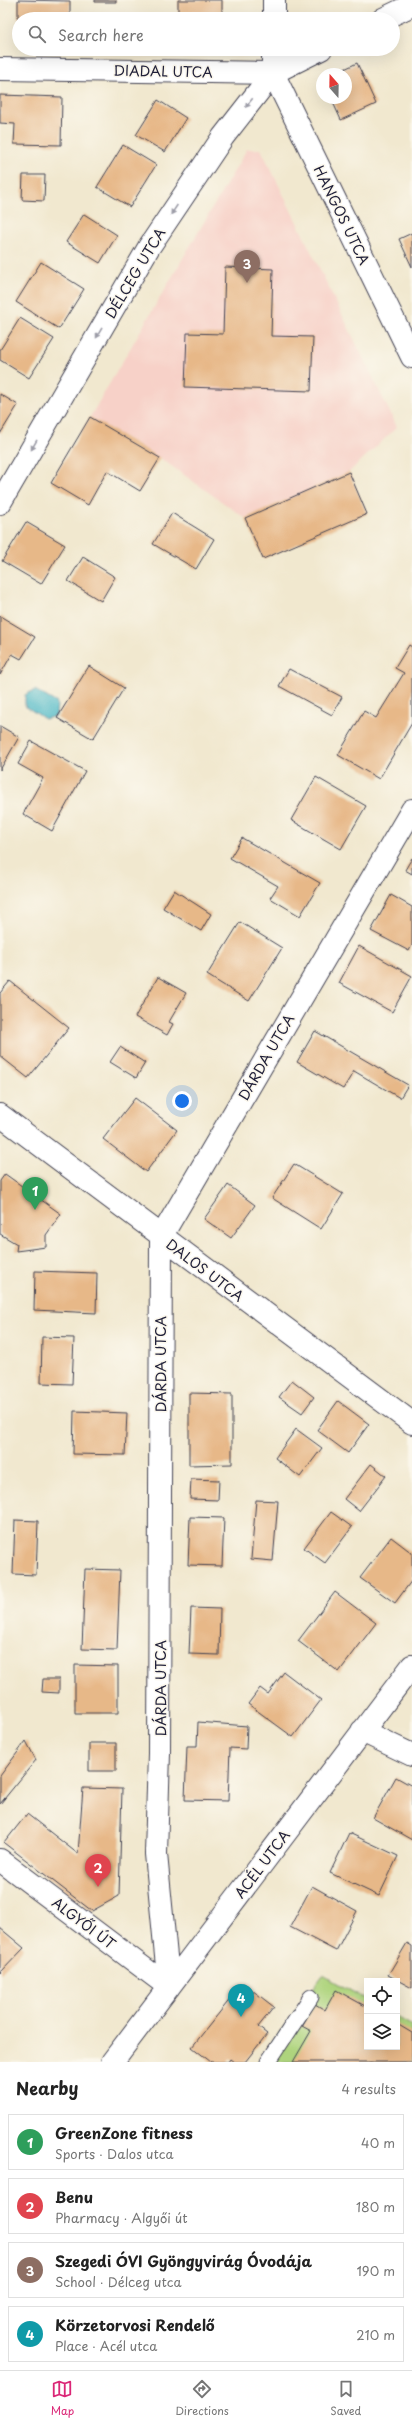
<!DOCTYPE html>
<html lang="en">
<head>
<meta charset="utf-8">
<style>
  body { margin:0; font-family:"Playpen Sans",sans-serif; background:#f6f6f6; color:#222 }
  .controls { position:absolute; right:12px; bottom:12px; display:grid; overflow:hidden; border-radius:0px; box-shadow:0 4px 16px #0002 }
  .controls button { width:36px; height:36px; display:grid; place-items:center; padding:0; border:0; border-bottom:1px solid #e0e0e0; background:#fff; color:#222; font:20px sans-serif }
  .compass { position:absolute; left:316px; top:68px; width:36px; height:36px; border-radius:50%; background:#fff; box-shadow:0 4px 16px #0002; rotate:340deg }
  .you { position:absolute; left:182px; top:1101px; width:14px; height:14px; margin:-10px; border:3px solid #fff; border-radius:50%; background:#1a73e8; box-shadow:0 0 0 6px #1a73e833 }
  .badge { display:grid; place-items:center; width:26px; height:26px; border-radius:50%; background:#db2777; color:#fff; font-size:13px; font-weight:700 }
  .pin { position:absolute; translate:-50% -33px; filter:drop-shadow(0 1px 2px #0008) }
  .pin::after { content:''; position:absolute; top:21px; width:14px; height:12px; background:inherit; clip-path:polygon(0 0,100% 0,50% 100%) }
  .list { margin:0; padding:0; list-style:none }
  h2 { display:flex; justify-content:space-between; align-items:center; height:52px; margin:0; padding:0 16px; font-size:17px }
  h2 small { font-size:13px; font-weight:400; color:#767676 }
  .list li { display:grid; grid-template-columns:26px 1fr auto; gap:12px; align-items:center; box-sizing:border-box; height:56px; margin:0 8px 8px; padding:0 8px; border:1px solid #e0e0e0; border-radius:0px }
  .list b { display:block; font-size:15px; white-space:nowrap }
  .list p { margin:0; font-size:13px; white-space:nowrap; color:#767676 }
  .list em { font-size:13px; font-style:normal; color:#767676 }
  .icon { flex:none; width:22px; height:22px; fill:none; stroke:currentColor; stroke-width:2; stroke-linecap:round; stroke-linejoin:round }
  .map { position:relative; flex:none; width:412px; height:2062px; overflow:hidden }
  .search { position:absolute; background:#fff; box-shadow:0 4px 16px #0002; left:12px; right:12px; top:12px; height:44px; display:flex; align-items:center; gap:10px; box-sizing:border-box; padding:0 14px; border-radius:22px; color:#767676; font-size:15px }
  .sheet { height:308px; background:#fff }
  nav { display:flex; justify-content:space-around; align-items:center; box-sizing:border-box; height:56px; border-top:1px solid #e0e0e0; background:#fff; font-size:11px; color:#767676 }
  nav a { display:grid; justify-items:center; gap:2px }
  nav .on { color:#db2777 }
  .map>svg:first-child { display:block }
  .built { fill:#f7d1c8 }
  .green { fill:#aed47d; stroke:#687b5c }
  .water { fill:#4bb8c6; stroke:#366d80 }
  .building { fill:#e7b888 }
  .lines { fill:none; stroke-linecap:round; stroke-linejoin:round }
  .service-casing { stroke:#414051; stroke-width:17 }
  .minor-casing { stroke:#414051; stroke-width:24 }
  .tertiary-casing { stroke:#414051; stroke-width:24 }
  .service { stroke:#fff; stroke-width:15 }
  .minor { stroke:#fff; stroke-width:22 }
  .tertiary { stroke:#fff; stroke-width:22 }
  .oneway { fill:#9c9ca7 }
  .labels { text-anchor:middle; dominant-baseline:central; stroke-width:3; stroke-linejoin:round; paint-order:stroke }
  .street-label { font-size:14px; fill:#22223b; stroke:#fbf7ec }
</style>
</head>
<body>
<div class="map">
<svg width="412" height="2062" viewBox="0 0 412 2062">
  <rect width="100%" height="100%" fill="#fbf7ec"/>
  <filter id="ink" filterUnits="userSpaceOnUse"><feTurbulence type="fractalNoise" baseFrequency=".025" numOctaves="2"/><feDisplacementMap in="SourceGraphic" scale="8" xChannelSelector="R" yChannelSelector="G"/><feConvolveMatrix kernelMatrix="1 2 1 2 8 2 1 2 1" color-interpolation-filters="sRGB"/></filter>
  <filter id="wash" filterUnits="userSpaceOnUse"><feTurbulence type="fractalNoise" baseFrequency=".012" numOctaves="4" result="noise"/><feDisplacementMap in="SourceGraphic" scale="16" xChannelSelector="R" yChannelSelector="G"/><feGaussianBlur stdDeviation="0.9" result="paint"/><feColorMatrix in="noise" values="0 0 0 0 0 0 0 0 0 0 0 0 0 0 0 0 0 1.4 0 .05"/><feComposite in="paint" operator="in"/></filter>
  <g filter="url(#wash)">
    <rect width="100%" height="100%" fill="#f1e8cf"/>
    <path class="built" d="M247,149H261L397,427L349,472L245,518L160,458L90,417Z"/>
    <path class="green" d="M323,1975L367,2000V2047H397V2017L412,2026V2062H258Z"/>
    <path class="water" d="M35,690L57,703L56,716L45,719L25,706V695Z"/>
    <g id="blocks">
      <path class="building" d="M18,0L70,1V19H18Z
        M95,0H116V2H95Z
        M178,0H222V19H178Z
        M357,63L376,104L341,120L331,98H346V74H334Z
        M0,95L62,97L61,145L14,144L15,124L0,123Z
        M158,100L186,118L165,152L136,135Z
        M123,145L156,165L130,207L97,187Z
        M23,175H45L44,201L22,200Z
        M84,214L117,235L100,263L66,242Z
        M412,233V267L399,239Z
        M41,262L84,289L59,329L16,302Z
        M225,267L273,269L271,336L313,337L311,391L185,387L187,333L223,334Z
        M20,318L54,339L29,378L0,360V350Z
        M0,394L18,405L0,434Z
        M90,417L160,458L140,491L107,471L88,505L51,483Z
        M349,472L367,514L263,559L245,518Z
        M172,513L214,539L196,569L153,544Z
        M26,522L65,545L41,584L2,561Z
        M83,557L115,577L101,601L68,581Z
        M0,616L35,637L21,659L12,654L0,675Z
        M409,645L412,647V723L379,779L338,755L364,711L376,718L404,673L395,668Z
        M89,666L124,688L93,739L57,718Z
        M289,669L342,697L332,715L279,686Z
        M0,726L19,737L0,770Z
        M31,741L85,771L52,831L23,814L43,778L18,764Z
        M316,777L366,806L341,849L291,820Z
        M242,838L320,883L300,916L270,898L278,886L230,858Z
        M412,858V874L405,870Z
        M174,890L211,914L201,931L163,908Z
        M391,895L412,907V945L409,951L371,931Z
        M240,922L282,948L249,1001L207,975Z
        M359,946L412,976L392,1012L339,983Z
        M158,977L186,993L169,1022L173,1024L167,1035L135,1017Z
        M10,981L69,1028L28,1078L0,1056V993Z
        M315,1031L408,1085L400,1098L354,1071L343,1089L297,1062Z
        M120,1047L145,1063L136,1078L110,1062Z
        M135,1098L177,1130L146,1172L103,1139Z
        M294,1164L343,1194L321,1229L272,1198Z
        M5,1174L61,1214L46,1235V1247L16,1251L17,1244L0,1234V1181Z
        M228,1185L255,1205L231,1238L204,1219Z
        M35,1271L97,1273L96,1313L34,1310Z
        M42,1337L74,1338L72,1384L41,1383Z
        M292,1380L314,1397L302,1413L279,1397Z
        M189,1393L232,1394V1464L189,1465Z
        M338,1401L369,1424L348,1453L317,1430Z
        M74,1411L127,1413L125,1455L73,1454Z
        M296,1429L322,1448L300,1477L275,1458Z
        M371,1464L386,1476L359,1511L344,1499Z
        M191,1479L219,1480L218,1500L190,1499Z
        M256,1500L278,1501L273,1561L251,1559Z
        M331,1512L352,1527L325,1563L304,1548Z
        M190,1517L224,1518L222,1566L188,1565Z
        M15,1520L38,1521L36,1575L13,1574Z
        M391,1537L412,1553V1580L395,1603L360,1578Z
        M85,1569L120,1570L117,1650L82,1649Z
        M335,1592L376,1623L339,1672L298,1641Z
        M191,1608L220,1609L219,1655L189,1654Z
        M75,1665L118,1666V1713H75Z
        M284,1672L321,1700L293,1737L248,1704L260,1688L268,1694Z
        M43,1679H59V1693L42,1692Z
        M198,1722L247,1726L246,1749L230,1748L228,1801L185,1800L187,1746H197Z
        M26,1741L36,1760L0,1804V1776Z
        M89,1743H116V1771H89Z
        M396,1777L412,1786V1840L373,1818Z
        M83,1788L122,1789L119,1896L92,1911L4,1843L27,1814L78,1854Z
        M349,1833L398,1856L379,1896L330,1873Z
        M312,1886L357,1911L336,1951L290,1927Z
        M0,1928L24,1948L0,1973Z
        M407,1943L412,1946V1988L388,1975Z
        M243,1983L274,2007L258,2027L267,2034L245,2062H234L230,2059L228,2062H211L192,2047Z
        M336,1990L367,2007V2047H397V2024L412,2033V2062H293L311,2031L302,2026L315,2004L325,2010Z"/>
    </g>
  </g>
  <g filter="url(#ink)">
    <use href="#blocks" fill-opacity="0" stroke="#414051" stroke-width="1"/>
    <g class="lines">
      <defs>
        <path id="service" d="M268,2062L311,1997"/>
        <path id="minor" d="M274,19V0
          M383,19L412,5
          M273,73L321,49
          M0,503L149,247L223,137L273,73V49
          M0,1115L412,1423
          M362,1731L412,1755
          M0,1860L169,1987
          M169,1987L156,1854L159,1753L161,1237L412,810
          M112,2062L412,1666"/>
        <path id="tertiary" d="M0,69L273,73L412,357"/>
      </defs>
      <use href="#service" class="service-casing"/>
      <use href="#minor" class="minor-casing"/>
      <use href="#tertiary" class="tertiary-casing"/>
      <use href="#service" class="service"/>
      <use href="#minor" class="minor"/>
      <use href="#tertiary" class="tertiary"/>
    </g>
    <defs><path id="oneway-solid" d="M-6-.8H1V-3.2L6.5 0L1 3.2V.8H-6Z"/></defs>
    <g class="oneway">
      <use href="#oneway-solid" transform="translate(249 103) rotate(128)"/>
      <use href="#oneway-solid" transform="translate(174 210) rotate(124)"/>
      <use href="#oneway-solid" transform="translate(99 333) rotate(120)"/>
      <use href="#oneway-solid" transform="translate(34 445) rotate(120)"/>
    </g>
  </g>
  <g class="labels">
    <g class="street-label">
      <text transform="translate(163 71) rotate(1)">DIADAL UTCA</text>
      <text transform="translate(342 215) rotate(64)">HANGOS UTCA</text>
      <text transform="translate(135 273) rotate(-59)">DÉLCEG UTCA</text>
      <text transform="translate(266 1057) rotate(-60)">DÁRDA UTCA</text>
      <text transform="translate(205 1270) rotate(37)">DALOS UTCA</text>
      <text transform="translate(160 1364) rotate(-90)">DÁRDA UTCA</text>
      <text transform="translate(160 1688) rotate(-90)">DÁRDA UTCA</text>
      <text transform="translate(262 1864) rotate(-53)">ACÉL UTCA</text>
      <text transform="translate(84 1923) rotate(37)">ALGYŐI ÚT</text>
    </g>
  </g>
</svg>
<div class="controls">
<button><svg class="icon" aria-label="locate" viewBox="0 0 24 24"><circle cx="12" cy="12" r="6"/><path d="M12 2v4M12 18v4M2 12h4M18 12h4"/></svg></button>
<button><svg class="icon" aria-label="layers" viewBox="0 0 24 24"><path d="M12 4l9 5-9 5-9-5zM3 14l9 5 9-5"/></svg></button>
</div>
<svg class="compass" viewBox="-18 -18 36 36"><path d="M0-13l5 13h-10z" fill="#e53935"/><path d="M0 13l5-13h-10z" fill="#767676"/></svg>
<div class="you"></div>
<div class="pin badge" style="left:35px;top:1210px;background:#2e9e5b">1</div>
<div class="pin badge" style="left:98px;top:1887px;background:#e0444e">2</div>
<div class="pin badge" style="left:247px;top:283px;background:#8d6e63">3</div>
<div class="pin badge" style="left:241px;top:2017px;background:#0f9aa8">4</div>
<div class="search"><svg class="icon" aria-label="search" viewBox="0 0 24 24"><circle cx="10" cy="10" r="6"/><path d="M15 15l6 6"/></svg>Search here</div>
</div>
<section class="sheet">
<h2>Nearby<small>4 results</small></h2>
<ul class="list">
<li><span class="badge" style="background:#2e9e5b">1</span><div><b>GreenZone fitness</b><p>Sports · Dalos utca</p></div><em>40 m</em></li>
<li><span class="badge" style="background:#e0444e">2</span><div><b>Benu</b><p>Pharmacy · Algyői út</p></div><em>180 m</em></li>
<li><span class="badge" style="background:#8d6e63">3</span><div><b>Szegedi ÓVI Gyöngyvirág Óvodája</b><p>School · Délceg utca</p></div><em>190 m</em></li>
<li><span class="badge" style="background:#0f9aa8">4</span><div><b>Körzetorvosi Rendelő</b><p>Place · Acél utca</p></div><em>210 m</em></li>
</ul>
</section>
<nav>
<a class="on"><svg class="icon" aria-label="map" viewBox="0 0 24 24"><path d="M3 6l6-2 6 2 6-2v14l-6 2-6-2-6 2zM9 4v14M15 6v14"/></svg>Map</a>
<a><svg class="icon" aria-label="directions" viewBox="0 0 24 24"><path d="M12 3l9 9-9 9-9-9zM9 14v-3h6M13 9l2 2-2 2"/></svg>Directions</a>
<a><svg class="icon" aria-label="saved" viewBox="0 0 24 24"><path d="M7 4h10v16l-5-4-5 4z"/></svg>Saved</a>
</nav>
</body>
</html>
